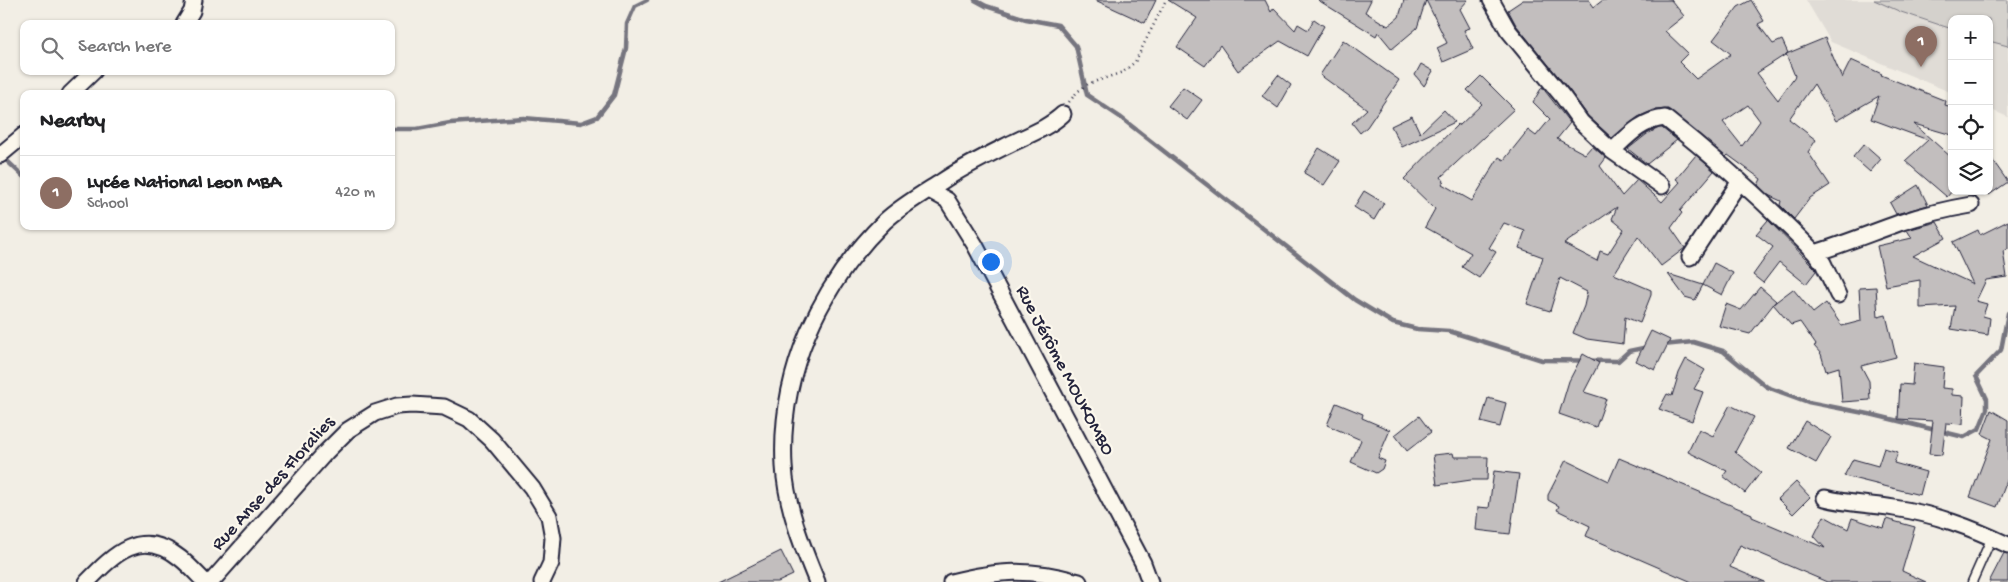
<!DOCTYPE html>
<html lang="en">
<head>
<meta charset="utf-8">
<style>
  body { margin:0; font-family:"Gochi Hand",sans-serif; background:#f6f6f6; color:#202124 }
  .controls { position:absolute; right:15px; top:15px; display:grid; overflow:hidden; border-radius:10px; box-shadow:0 1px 4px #0004 }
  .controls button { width:45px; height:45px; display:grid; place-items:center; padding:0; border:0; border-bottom:1px solid #e0e0e0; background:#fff; color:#202124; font:25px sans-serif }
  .you { position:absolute; left:990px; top:261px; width:18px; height:18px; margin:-12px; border:4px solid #fff; border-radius:50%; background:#1a73e8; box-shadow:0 0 0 8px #1a73e833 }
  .badge { display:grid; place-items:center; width:32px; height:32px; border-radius:50%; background:#d1495b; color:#fff; font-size:16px; font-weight:700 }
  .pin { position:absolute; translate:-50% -41px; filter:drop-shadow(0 1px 2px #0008) }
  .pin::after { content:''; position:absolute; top:26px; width:18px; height:15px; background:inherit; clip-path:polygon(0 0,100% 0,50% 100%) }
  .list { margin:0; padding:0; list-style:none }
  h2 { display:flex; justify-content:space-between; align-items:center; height:65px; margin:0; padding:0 20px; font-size:21px }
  h2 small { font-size:16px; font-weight:400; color:#757577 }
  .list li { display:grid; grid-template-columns:32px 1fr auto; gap:15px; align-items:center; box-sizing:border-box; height:75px; padding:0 20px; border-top:1px solid #e0e0e0 }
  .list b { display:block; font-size:19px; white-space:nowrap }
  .list p { margin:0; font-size:16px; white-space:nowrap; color:#757577 }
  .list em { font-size:16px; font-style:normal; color:#757577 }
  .icon { flex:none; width:28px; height:28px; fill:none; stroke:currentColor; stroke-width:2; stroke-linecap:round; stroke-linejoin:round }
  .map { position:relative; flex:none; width:2008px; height:582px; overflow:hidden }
  .search { position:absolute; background:#fff; box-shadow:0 1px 4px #0004; left:20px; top:20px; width:375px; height:55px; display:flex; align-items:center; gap:12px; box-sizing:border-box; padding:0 18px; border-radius:10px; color:#757577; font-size:19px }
  .panel { position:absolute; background:#fff; box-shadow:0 1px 4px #0004; left:20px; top:90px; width:375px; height:140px; border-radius:10px }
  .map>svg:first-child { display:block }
  .built { fill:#e0dcd6 }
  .green { fill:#d4d1cc; stroke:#7b7a84 }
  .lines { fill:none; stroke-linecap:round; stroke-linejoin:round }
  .stream { stroke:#76747f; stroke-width:4.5 }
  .building { fill:#c2bebe; stroke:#22223b; fill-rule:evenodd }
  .service-casing { stroke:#22223b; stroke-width:11 }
  .minor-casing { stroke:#22223b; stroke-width:19 }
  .path { stroke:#22223b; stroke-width:2.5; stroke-dasharray:1 4; stroke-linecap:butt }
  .service { stroke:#fbf7ec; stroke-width:8 }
  .minor { stroke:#fbf7ec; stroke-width:15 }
  .labels { text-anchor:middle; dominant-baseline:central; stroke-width:4.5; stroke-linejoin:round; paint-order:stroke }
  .street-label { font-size:19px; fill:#22223b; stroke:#fbf7ec }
</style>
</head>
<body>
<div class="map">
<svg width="2008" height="582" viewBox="0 0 2008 582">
  <rect width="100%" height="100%" fill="#f2eee5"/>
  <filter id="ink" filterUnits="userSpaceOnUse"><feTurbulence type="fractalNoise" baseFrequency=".02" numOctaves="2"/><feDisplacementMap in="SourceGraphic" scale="10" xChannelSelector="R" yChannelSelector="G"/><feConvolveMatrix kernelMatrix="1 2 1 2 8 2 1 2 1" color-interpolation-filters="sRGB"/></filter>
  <g filter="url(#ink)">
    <path class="built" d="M1806,0H2008V117L1989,109V19H1952V93L1831,42Z"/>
    <path class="green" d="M1874,0H2008V46L1989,41V19H1952V29L1901,12Z"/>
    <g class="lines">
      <path class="stream" d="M975,0L986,6L1026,19L1058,25L1076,46L1087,95L1120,117L1355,300L1393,323L1417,329L1449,331L1542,360L1618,361L1629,351L1648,347
        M391,129H417L450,123L524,118L581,123L597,117L614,95L626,48L627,24L635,6L647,0
        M4,158L24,177
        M1663,345L1693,342L1723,351L1767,387L1808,402L1874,415L1964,437L1979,429L1987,409V399L1976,376L2001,350L2008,313"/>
    </g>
    <path class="building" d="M1095,0H1156L1145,23Z
      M1168,0H1265L1271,12L1274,8L1295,30L1298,24L1308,30L1314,19L1324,26L1307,56L1280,41L1238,71L1220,45L1205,66L1177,47L1197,18Z
      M1318,0H1371L1365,12L1388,26L1399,17L1404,0H1468L1460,9L1470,28L1464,30L1473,49L1443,62L1437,48L1447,43L1426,0L1417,28L1392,49L1378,32L1376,36Z
      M1523,0H1589L1594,7L1603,0H1671L1684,16L1665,31L1688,53L1679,62L1696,79L1731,54L1713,40L1738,7L1751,0L1764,21L1758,24L1773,44L1782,40L1788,53L1757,73L1778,100L1795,76L1786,54L1825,38L1842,78L1851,60L1882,74L1881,75L1946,101L1945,105L1952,107V135L1914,124L1952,158V191L1947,197L1905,161L1928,140L1871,119L1879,96L1836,121L1814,84L1789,119L1816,140L1808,152L1830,185L1810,198L1794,219L1780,205L1781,201L1768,195L1758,185L1761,179L1728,155L1726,157L1668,109L1654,110L1638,117L1612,138L1588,116L1570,91L1516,25L1508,10ZM1748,105L1760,121L1742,146L1723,122Z
      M1343,40L1399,80L1367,127L1360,133L1352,123L1367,109L1320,75Z
      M1421,64L1433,71L1424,86L1415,75Z
      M1278,75L1291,85L1278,108L1262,96Z
      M1481,76L1514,109L1441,177L1444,181L1442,184L1472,201L1499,157L1504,160L1528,130L1536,136L1550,119L1533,102L1542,87L1570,123L1557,139L1585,154L1592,146L1606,158L1600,166L1622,196L1637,180L1662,202L1680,182L1676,179L1696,155L1714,171L1680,211L1682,213L1671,228L1685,248L1661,266L1638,236L1614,274L1651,290V295L1640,323L1625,317L1623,344L1587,339L1573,333L1584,306L1587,292L1560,278L1550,311L1527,304L1543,257L1519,248L1525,231L1504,223L1489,248L1496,252L1479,278L1462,267L1471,253L1425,227L1435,209L1404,179L1458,124L1459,126L1482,104L1467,90ZM1617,207L1612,219L1624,229L1608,254L1600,251L1597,261L1564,244Z
      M1183,87L1202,100L1187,120L1168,106Z
      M1444,110L1455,122L1402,147L1391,126L1412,116L1420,133Z
      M1659,128H1662L1677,140L1647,164L1628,149L1647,134Z
      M1864,144L1881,159L1870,172L1853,157Z
      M1319,148L1340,161L1324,185L1304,173Z
      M1989,155L2008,182L1989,195Z
      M1918,185L1928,205L1896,214L1890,203Z
      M1364,191L1384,203L1374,220L1354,207Z
      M1768,220L1815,268L1816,271L1806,284L1779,262L1763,283L1753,275L1773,247L1756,234Z
      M2008,221V249L2003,251L2007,277L1986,280L1976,301L1987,304L1983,316L1990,318L1988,335L1951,329L1955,306L1920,308V280L1886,286L1877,246L1912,238L1907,230L1937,222L1946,238L1913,256L1973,284L1953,242L1978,230L1980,235Z
      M1714,263L1733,273L1722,295L1703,285Z
      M1668,274L1703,285L1695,300L1685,297Z
      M1760,287L1776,301L1750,334L1719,326L1726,304L1741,310Z
      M1876,287L1878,317L1886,315L1896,357L1861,366L1869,381L1870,400L1842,402L1839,367L1826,371L1821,354L1814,346L1816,345L1800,322L1791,325L1773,304L1793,289L1813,313L1826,303L1842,326L1861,321L1859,288Z
      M1651,331L1670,340L1655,370L1636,361Z
      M1583,354L1599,363L1584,392L1606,399L1596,427L1559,414L1569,381Z
      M1686,359L1705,370L1694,389L1703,392L1692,421L1659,409L1667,394L1672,396L1679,373Z
      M1914,363L1944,367L1942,388L1952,389V395L1964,396L1963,424L1946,423L1942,455L1929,454L1933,421L1898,419L1900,384L1912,385Z
      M1488,398L1506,403L1500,427L1481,422Z
      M1336,403L1363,414L1362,418L1390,430L1378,458L1385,461L1382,469L1376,473L1351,462L1361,440L1327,425Z
      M1730,405L1754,417L1735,452L1761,472L1745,493L1723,476L1727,471L1688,452L1699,429L1713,436Z
      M1991,410L2008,420V478L1997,507L1970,497L1992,439L1982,434Z
      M1419,416L1431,432L1407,451L1395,435Z
      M1805,421L1831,437L1816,463L1789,448Z
      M1884,448L1898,452L1894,463L1926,472L1920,495L1844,476L1853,459L1878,466Z
      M1453,453L1454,457H1488L1487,480H1471L1437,485L1433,455Z
      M1619,458L1752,514V517L1825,548L1814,536L1824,516L1848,529L1852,518L1883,528L1886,519L1915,527L1902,571L1926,582H1827L1740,545L1730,567L1765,582H1692L1586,536L1590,526L1557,510L1559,506L1548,500V495L1566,460L1609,481Z
      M1494,471L1519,474L1510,534L1476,530L1478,507L1489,508Z
      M1796,482L1810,497L1793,514L1778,499Z
      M781,551L793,575L778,582H718Z
      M2004,553L2008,554V582H1989Z"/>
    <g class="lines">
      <defs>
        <path id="service" d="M1972,582L1992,537"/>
        <path id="minor" d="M1491,0L1508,30L1563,97L1581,122L1612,151C1628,136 1642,120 1665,118C1718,160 1767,204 1815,253L1823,263L1838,295
          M184,24L192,11L194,0
          M70,94L94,71
          M1612,151L1662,186
          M0,155L24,135
          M929,190L947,200L975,245L1143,563L1150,582
          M1815,253C1844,244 1871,233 1899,223C1923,215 1947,209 1971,205
          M1690,257L1740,181
          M1825,498C1847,504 1870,504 1894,508C1935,514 1970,527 2008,545
          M87,582C114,554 141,527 180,558C189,565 197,574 205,582
          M211,582L326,452L348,430L375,413L397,406L412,405L444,407L469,419L492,440L532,488L549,516L553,538L551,563L542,582
          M817,582C802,546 786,505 784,466C779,373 819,286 885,221C901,206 922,194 941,182C963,167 986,156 1010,144C1028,135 1048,128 1063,114
          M951,582C999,570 1030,568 1079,582"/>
      </defs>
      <use href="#service" class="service-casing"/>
      <use href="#minor" class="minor-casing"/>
      <path class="path" d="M1069,102L1077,92L1088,84L1123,72L1135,62L1166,0"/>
      <use href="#service" class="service"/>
      <use href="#minor" class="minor"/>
    </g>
  </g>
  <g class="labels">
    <g class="street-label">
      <text transform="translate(1064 371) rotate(62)">Rue Jérôme MOUKOMBO</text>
      <text transform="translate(274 484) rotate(-48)">Rue Anse des Floralies</text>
    </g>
  </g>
</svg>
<div class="controls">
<button>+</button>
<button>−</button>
<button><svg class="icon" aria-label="locate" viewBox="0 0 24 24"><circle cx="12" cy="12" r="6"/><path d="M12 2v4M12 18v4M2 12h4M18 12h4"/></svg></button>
<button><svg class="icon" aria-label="layers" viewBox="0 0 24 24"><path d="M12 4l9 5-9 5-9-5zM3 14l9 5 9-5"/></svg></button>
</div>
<div class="you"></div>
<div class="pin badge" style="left:1921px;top:67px;background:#8d6e63">1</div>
<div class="search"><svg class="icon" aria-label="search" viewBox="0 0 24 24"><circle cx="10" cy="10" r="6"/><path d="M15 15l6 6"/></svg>Search here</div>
<section class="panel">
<h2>Nearby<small></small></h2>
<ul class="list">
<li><span class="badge" style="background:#8d6e63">1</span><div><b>Lycée National Leon MBA</b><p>School</p></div><em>420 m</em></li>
</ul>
</section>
</div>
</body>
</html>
